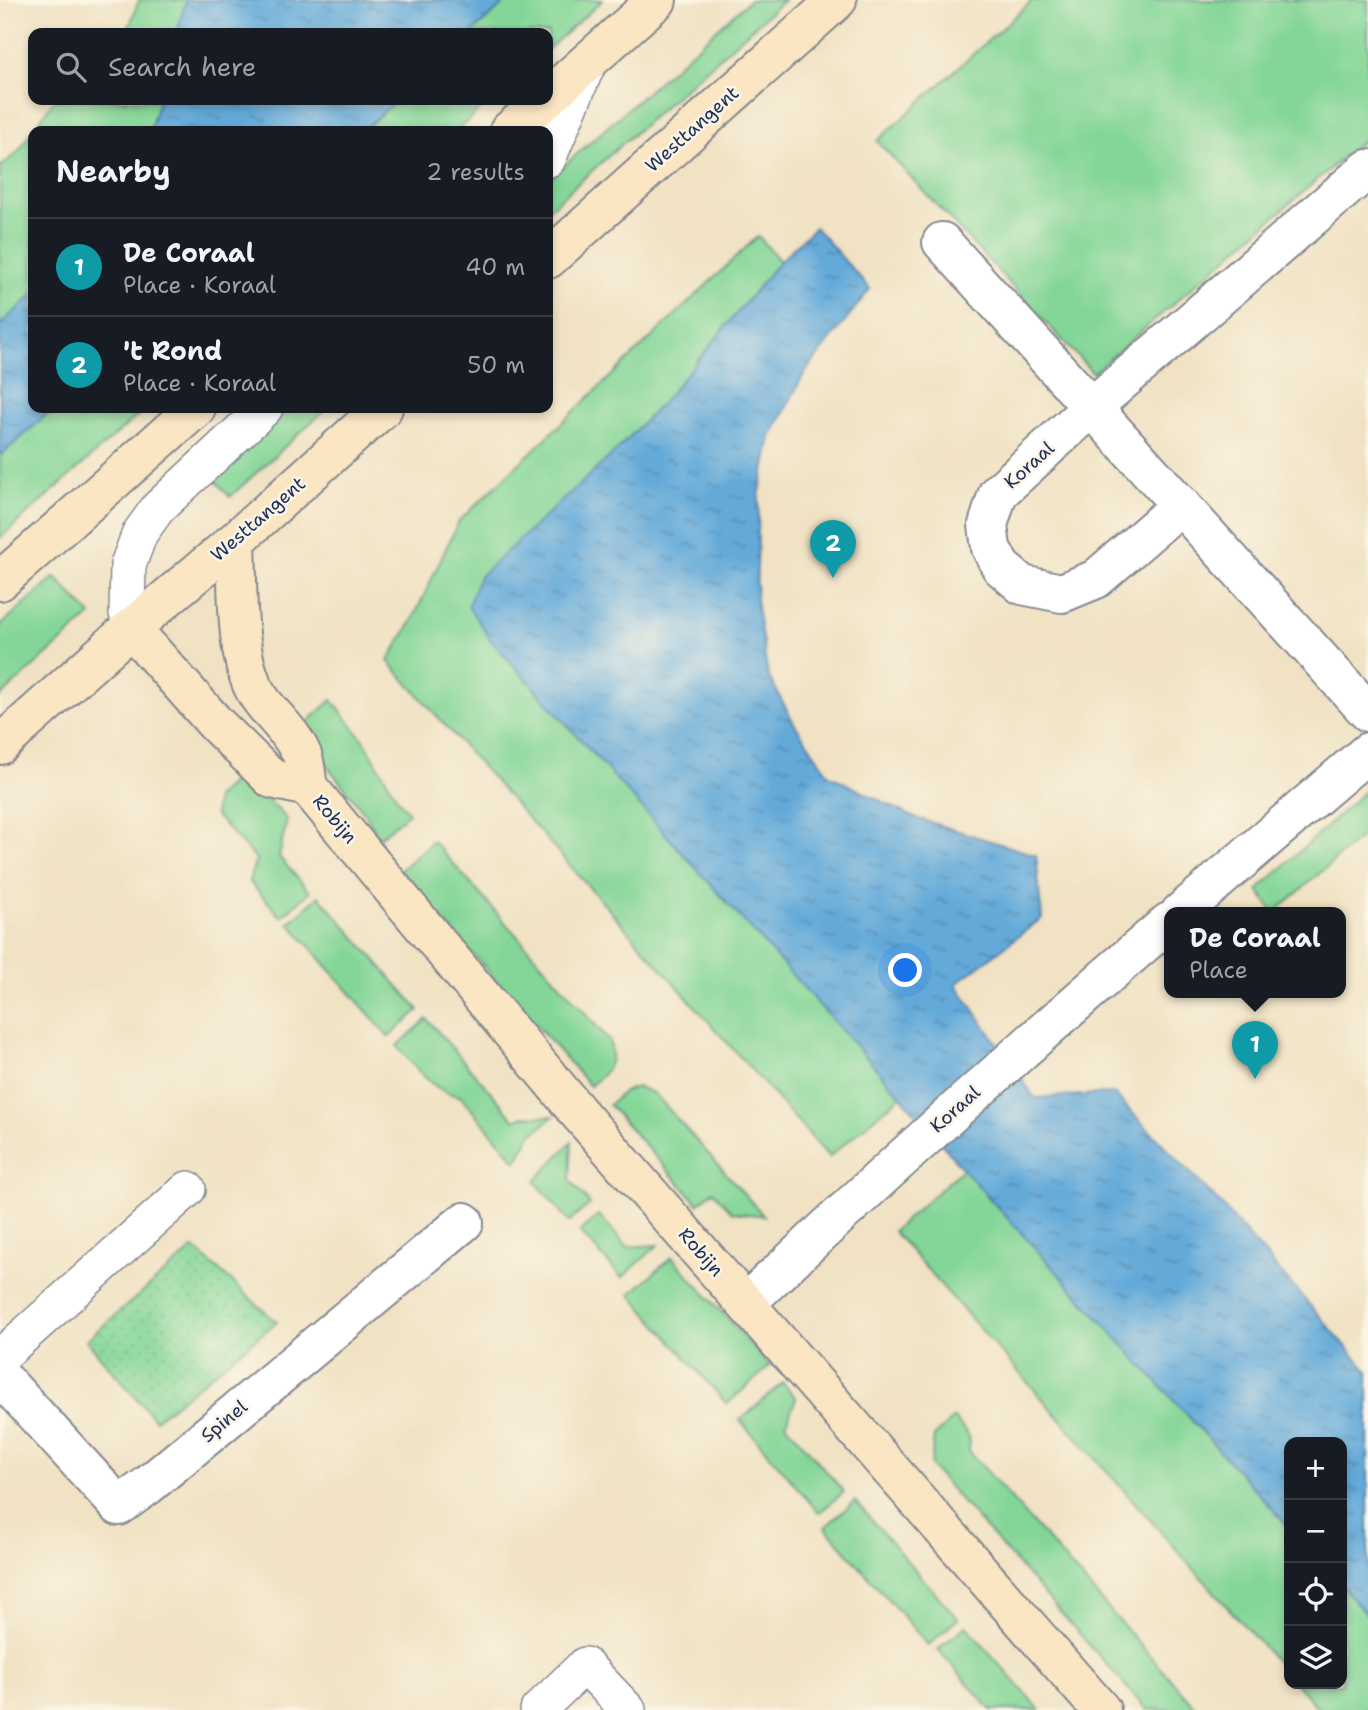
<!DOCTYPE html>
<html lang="en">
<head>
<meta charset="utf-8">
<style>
  body { margin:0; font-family:"Shantell Sans",sans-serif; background:#242831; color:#f1f3f6 }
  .controls { position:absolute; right:21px; bottom:21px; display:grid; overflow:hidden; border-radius:14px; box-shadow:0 4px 10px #0003 }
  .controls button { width:63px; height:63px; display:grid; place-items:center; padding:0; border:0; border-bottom:2px solid #363941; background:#171b24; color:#f1f3f6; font:35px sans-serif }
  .you { position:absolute; left:906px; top:971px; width:24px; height:24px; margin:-18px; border:5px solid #fff; border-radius:50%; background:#1a73e8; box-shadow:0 0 0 10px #1a73e833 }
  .badge { display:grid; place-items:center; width:46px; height:46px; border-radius:50%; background:#2563eb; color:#fff; font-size:23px; font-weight:700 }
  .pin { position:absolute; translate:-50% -58px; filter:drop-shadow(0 2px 4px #0008) }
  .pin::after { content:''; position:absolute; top:37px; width:24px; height:21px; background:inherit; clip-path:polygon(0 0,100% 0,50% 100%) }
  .popup { position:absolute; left:1164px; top:907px; width:182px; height:91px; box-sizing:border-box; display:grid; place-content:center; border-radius:14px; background:#171b24; filter:drop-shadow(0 2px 5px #0005); font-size:23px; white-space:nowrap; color:#9ea1a6 }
  .popup b { font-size:26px; color:#f1f3f6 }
  .popup::after { content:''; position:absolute; left:50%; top:100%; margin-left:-14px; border:14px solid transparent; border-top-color:#171b24 }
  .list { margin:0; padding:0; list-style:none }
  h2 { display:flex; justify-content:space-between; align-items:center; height:91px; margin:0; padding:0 28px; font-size:30px }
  h2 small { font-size:23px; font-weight:400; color:#9ea1a6 }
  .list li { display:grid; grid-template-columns:46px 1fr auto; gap:21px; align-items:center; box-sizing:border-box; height:98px; padding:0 28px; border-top:2px solid #363941 }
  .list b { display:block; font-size:26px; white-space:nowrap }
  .list p { margin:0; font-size:23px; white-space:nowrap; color:#9ea1a6 }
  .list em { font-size:23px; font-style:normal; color:#9ea1a6 }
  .icon { flex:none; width:38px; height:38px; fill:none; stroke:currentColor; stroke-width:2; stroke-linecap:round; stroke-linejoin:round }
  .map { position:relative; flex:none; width:1368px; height:1710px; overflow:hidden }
  .search { position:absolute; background:#171b24; box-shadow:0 4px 10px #0003; left:28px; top:28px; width:525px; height:77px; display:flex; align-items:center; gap:18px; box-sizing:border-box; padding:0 24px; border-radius:14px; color:#9ea1a6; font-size:26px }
  .panel { position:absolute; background:#171b24; box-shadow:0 4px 10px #0003; left:28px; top:126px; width:525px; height:287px; border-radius:14px }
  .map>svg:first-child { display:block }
  .grass { fill:#83d697; stroke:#4f827a; stroke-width:2 }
  .park { fill:url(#park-dots); stroke:#4f827a; stroke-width:2 }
  .water { fill:url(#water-ripples); stroke:#3f6c9c; stroke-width:2 }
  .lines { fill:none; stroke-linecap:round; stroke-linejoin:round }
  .lane-casing { stroke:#868890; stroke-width:38 }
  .street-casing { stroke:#868890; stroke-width:42 }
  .secondary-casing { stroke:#868890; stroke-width:42 }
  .lane { stroke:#fff; stroke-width:35 }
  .street { stroke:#fff; stroke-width:38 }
  .secondary { stroke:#fbe6c4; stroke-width:38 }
  .labels { text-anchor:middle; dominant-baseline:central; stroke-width:5; stroke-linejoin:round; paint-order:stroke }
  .street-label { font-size:19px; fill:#1b2f5e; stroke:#fcf5e5 }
</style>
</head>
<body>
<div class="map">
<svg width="1368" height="1710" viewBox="0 0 1368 1710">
  <defs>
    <pattern id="park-dots" width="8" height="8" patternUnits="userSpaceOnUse" patternTransform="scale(1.75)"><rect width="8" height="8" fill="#83d697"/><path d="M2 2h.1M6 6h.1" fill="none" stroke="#71b885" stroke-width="1.8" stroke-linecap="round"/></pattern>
    <pattern id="water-ripples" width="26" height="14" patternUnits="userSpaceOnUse" patternTransform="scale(1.75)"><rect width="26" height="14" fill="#63aad9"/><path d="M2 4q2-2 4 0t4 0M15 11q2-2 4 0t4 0" fill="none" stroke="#518bb3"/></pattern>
  </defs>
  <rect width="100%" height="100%" fill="#fcf5e5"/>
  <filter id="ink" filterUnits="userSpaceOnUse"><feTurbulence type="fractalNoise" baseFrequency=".0143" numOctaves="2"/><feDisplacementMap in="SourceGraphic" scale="14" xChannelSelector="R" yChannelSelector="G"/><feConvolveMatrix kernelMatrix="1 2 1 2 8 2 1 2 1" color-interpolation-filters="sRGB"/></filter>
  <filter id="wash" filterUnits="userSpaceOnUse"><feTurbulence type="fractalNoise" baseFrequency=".00686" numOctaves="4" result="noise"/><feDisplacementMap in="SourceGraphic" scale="28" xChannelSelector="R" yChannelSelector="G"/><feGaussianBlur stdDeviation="1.57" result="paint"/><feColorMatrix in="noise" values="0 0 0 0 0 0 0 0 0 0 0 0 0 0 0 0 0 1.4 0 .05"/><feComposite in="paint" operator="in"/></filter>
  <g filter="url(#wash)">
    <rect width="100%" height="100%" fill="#f0e2c3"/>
    <path class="grass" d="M139,0H186L177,33H127Z
      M508,0H603L548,49V33H471Z
      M750,0H784L548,210V180Z
      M1033,0H1368V136L1093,373L877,141Z
      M54,100H159L150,131H33V295L0,325V167L17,153Z
      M397,100H491L456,131H362Z
      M758,236L780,261L664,401L616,451L490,639L901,1096L829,1157L388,661L411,623L459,521Z
      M54,408H146L0,538V456Z
      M290,408H327L230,497L210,474Z
      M55,577L91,615L0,697V626Z
      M332,700L365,742L397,798L409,813L379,838L366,815L299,730Z
      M242,773L287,819L279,857L310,892L281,917L249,881L256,859L215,815L216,798Z
      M1368,788V831L1274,913L1258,890Z
      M433,841L609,1040C617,1062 606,1073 590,1086L399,871Z
      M319,896L419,1010L389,1037L289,923Z
      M427,1019L515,1120L523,1116H554L531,1135L516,1161L460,1096C431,1092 415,1066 397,1046Z
      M637,1087L654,1093L764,1216L732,1212L713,1191L698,1204L609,1105L623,1092Z
      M572,1141L570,1180L590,1204L569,1222L535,1181Z
      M963,1169L1289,1527V1676L893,1231Z
      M599,1215L627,1247L658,1245L622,1278L580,1232Z
      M672,1257L770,1366L727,1404L630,1294Z
      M783,1383L796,1398L786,1424L844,1492L819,1513L740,1420Z
      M954,1418L969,1436V1451L1198,1710H1147L933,1469L931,1465L934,1436Z
      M855,1501L958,1619L928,1645L825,1527Z
      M1342,1586L1368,1616V1710H1320L1296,1684H1342Z
      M966,1626L1040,1710H991L938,1649Z"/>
    <path class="park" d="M194,1248L277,1322L155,1420L86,1340Z"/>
    <path class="water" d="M186,0H508L471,33H177Z
      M159,100H397L362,131H150Z
      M815,227L870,289L804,374L771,437L759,496L756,600L768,675L794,723L829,775L913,817L1036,855L1042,918L956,984L1035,1098L1113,1093L1215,1198L1368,1371V1616L1342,1586V1442H1289V1527L963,1169L901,1096L490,639L468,606L479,577L616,451L664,401L780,261Z
      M33,295V408H54L0,456V325Z"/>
  </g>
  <g filter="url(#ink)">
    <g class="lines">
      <defs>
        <path id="lane" d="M548,159L590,59
          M131,628L127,613L128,565L140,533L158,508L265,408
          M0,1357L188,1189
          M538,1710L585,1665L628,1710"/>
        <path id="street" d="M942,242L1368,712
          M1181,505L1096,579L1062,593L1022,585L1001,567L991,548L988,525L998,493L1092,407L1368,169
          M1180,913L1368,752
          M746,1303C884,1173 1025,1046 1169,922
          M0,1376L119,1506L147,1486L464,1222"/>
        <path id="secondary" d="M548,97L657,0
          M509,131L545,100
          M548,259L837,0
          M236,540C238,584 234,656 257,694C270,715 292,731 302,755C306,764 306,777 308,787L577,1111L1101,1710
          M0,581L196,408
          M131,628L216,724L272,779L308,787
          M0,745L131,628L236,540L383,408"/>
      </defs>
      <use href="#lane" class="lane-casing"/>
      <use href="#street" class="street-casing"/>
      <use href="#secondary" class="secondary-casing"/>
      <use href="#lane" class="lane"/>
      <use href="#street" class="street"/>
      <use href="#secondary" class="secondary"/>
    </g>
  </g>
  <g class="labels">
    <g class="street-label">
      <text transform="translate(692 129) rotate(-42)">Westtangent</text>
      <text transform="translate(1029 465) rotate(-42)">Koraal</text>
      <text transform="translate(258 519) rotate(-41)">Westtangent</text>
      <text transform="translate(335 819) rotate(50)">Robijn</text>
      <text transform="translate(955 1109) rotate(-42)">Koraal</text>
      <text transform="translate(701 1252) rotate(49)">Robijn</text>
      <text transform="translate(224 1421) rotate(-40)">Spinel</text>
    </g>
  </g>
</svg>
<div class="controls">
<button>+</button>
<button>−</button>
<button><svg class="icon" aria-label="locate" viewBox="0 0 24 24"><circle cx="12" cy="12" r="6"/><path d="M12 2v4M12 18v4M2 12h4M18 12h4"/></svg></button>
<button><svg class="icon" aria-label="layers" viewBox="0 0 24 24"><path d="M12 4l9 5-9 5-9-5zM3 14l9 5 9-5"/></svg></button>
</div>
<div class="you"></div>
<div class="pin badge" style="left:1255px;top:1079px;background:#0f9aa8">1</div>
<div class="popup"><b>De Coraal</b>Place</div>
<div class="pin badge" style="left:833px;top:578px;background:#0f9aa8">2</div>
<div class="search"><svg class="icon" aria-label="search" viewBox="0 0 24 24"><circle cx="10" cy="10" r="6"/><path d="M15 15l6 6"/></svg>Search here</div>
<section class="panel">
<h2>Nearby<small>2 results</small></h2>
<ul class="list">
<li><span class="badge" style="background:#0f9aa8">1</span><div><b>De Coraal</b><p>Place · Koraal</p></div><em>40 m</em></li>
<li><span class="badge" style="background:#0f9aa8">2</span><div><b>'t Rond</b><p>Place · Koraal</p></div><em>50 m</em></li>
</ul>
</section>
</div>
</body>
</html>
